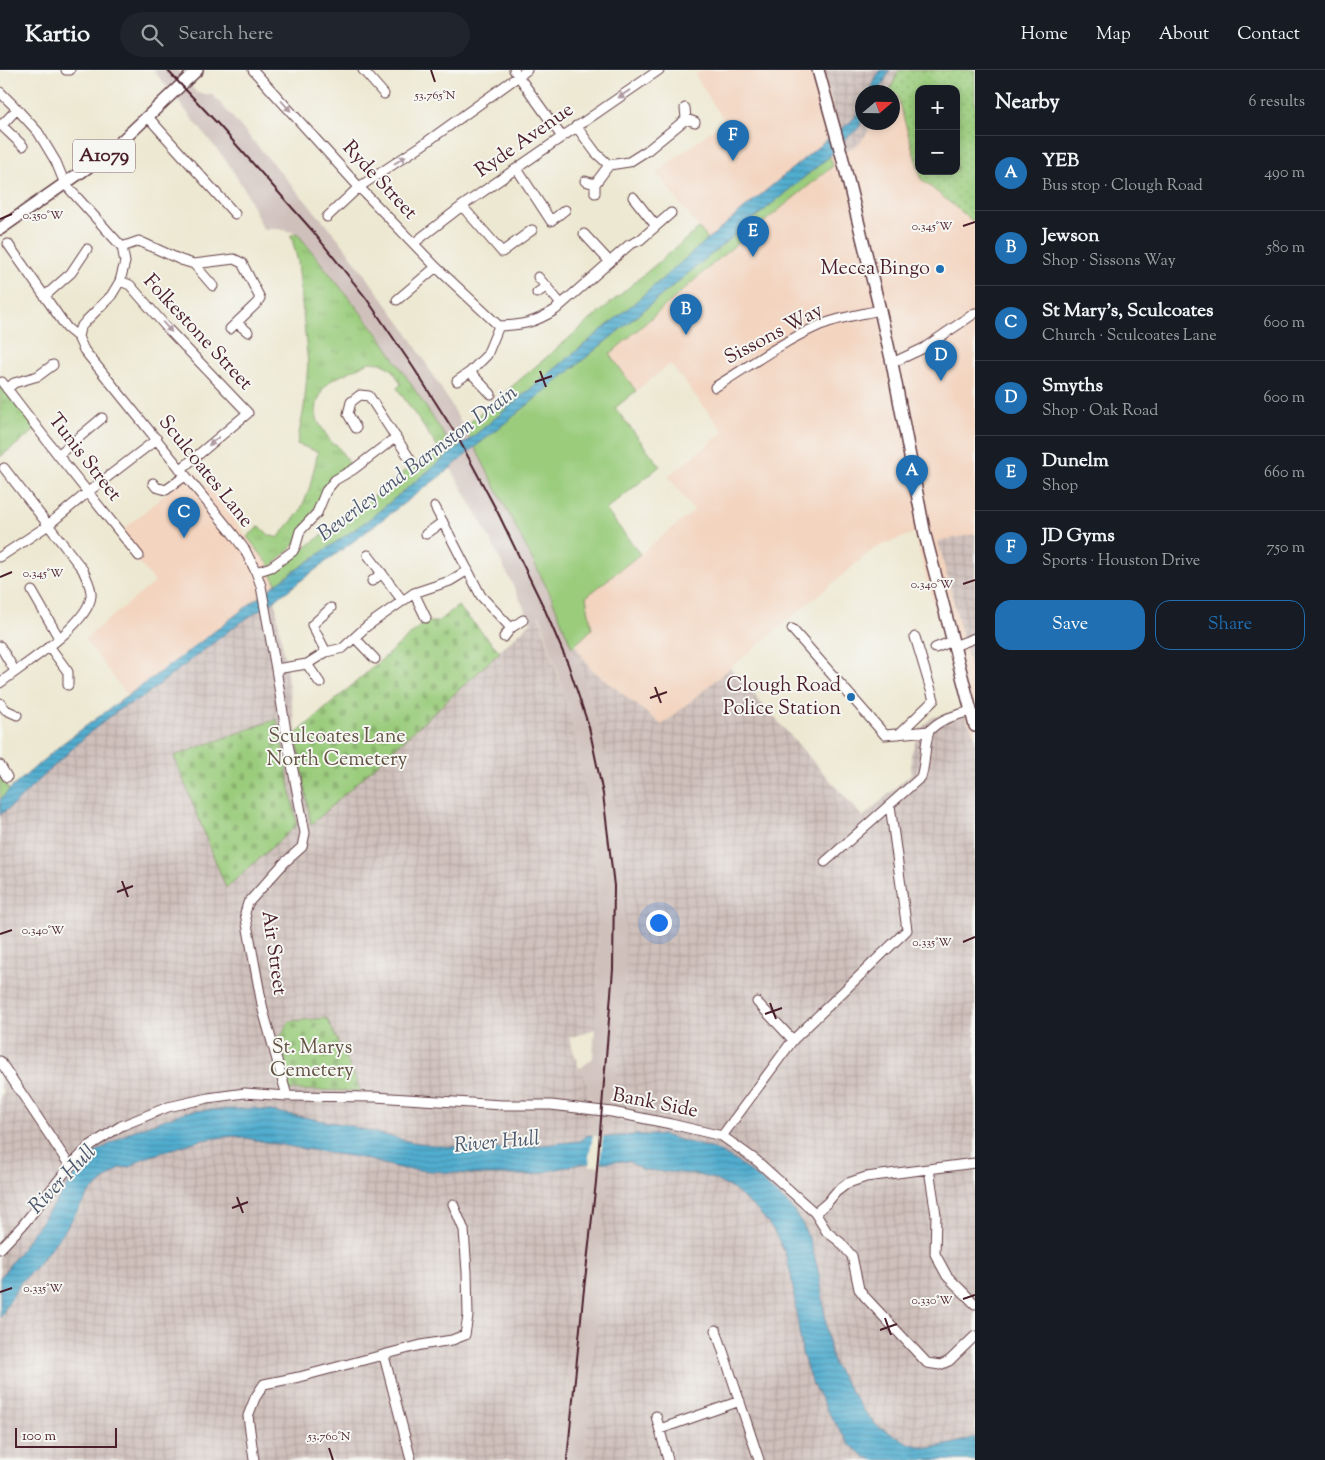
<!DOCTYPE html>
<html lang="en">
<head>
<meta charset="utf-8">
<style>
  body { margin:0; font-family:"Sorts Mill Goudy",serif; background:#20242c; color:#f1f3f6 }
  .controls { position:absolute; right:15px; top:15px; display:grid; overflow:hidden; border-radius:10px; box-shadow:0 2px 8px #0003 }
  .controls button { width:45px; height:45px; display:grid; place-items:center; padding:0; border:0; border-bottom:1px solid #363941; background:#171b24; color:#f1f3f6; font:25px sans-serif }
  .compass { position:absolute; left:855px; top:15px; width:45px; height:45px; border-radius:50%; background:#171b24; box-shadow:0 2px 8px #0003; rotate:70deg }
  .scale { position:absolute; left:15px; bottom:12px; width:102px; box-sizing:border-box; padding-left:5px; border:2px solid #4a1f2b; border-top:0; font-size:14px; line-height:18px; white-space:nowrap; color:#4a1f2b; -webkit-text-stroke:4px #f6f6f2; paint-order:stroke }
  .you { position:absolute; left:658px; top:852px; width:18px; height:18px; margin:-12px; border:4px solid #fff; border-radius:50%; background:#1a73e8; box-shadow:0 0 0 8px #1a73e833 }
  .badge { display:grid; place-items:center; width:32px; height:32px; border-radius:50%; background:#1f6fb2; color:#fff; font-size:16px; font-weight:700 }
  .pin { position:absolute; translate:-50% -41px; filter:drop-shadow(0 1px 2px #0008) }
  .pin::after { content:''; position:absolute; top:26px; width:18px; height:15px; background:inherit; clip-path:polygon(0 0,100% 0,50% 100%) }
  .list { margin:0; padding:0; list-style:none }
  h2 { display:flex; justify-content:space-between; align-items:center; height:65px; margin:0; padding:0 20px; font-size:21px }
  h2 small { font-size:16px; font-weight:400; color:#9ea1a6 }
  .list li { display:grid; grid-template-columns:32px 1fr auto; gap:15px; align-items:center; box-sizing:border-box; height:75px; padding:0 20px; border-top:1px solid #363941 }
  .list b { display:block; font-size:19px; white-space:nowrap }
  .list p { margin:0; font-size:16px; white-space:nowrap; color:#9ea1a6 }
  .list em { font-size:16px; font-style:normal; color:#9ea1a6 }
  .actions { display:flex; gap:10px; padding:15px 20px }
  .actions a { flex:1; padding:11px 0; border:1px solid #1f6fb2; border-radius:15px; text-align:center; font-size:18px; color:#1f6fb2 }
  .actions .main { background:#1f6fb2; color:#fff }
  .icon { flex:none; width:28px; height:28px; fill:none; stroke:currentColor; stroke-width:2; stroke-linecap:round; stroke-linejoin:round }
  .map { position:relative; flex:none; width:975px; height:1390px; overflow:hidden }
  header { display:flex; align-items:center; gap:30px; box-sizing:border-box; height:70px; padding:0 25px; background:#171b24; border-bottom:1px solid #363941 }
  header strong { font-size:24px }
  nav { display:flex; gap:28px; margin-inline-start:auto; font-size:18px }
  .search { width:350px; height:45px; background:#20242c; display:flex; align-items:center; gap:12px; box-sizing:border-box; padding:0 18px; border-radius:28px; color:#9ea1a6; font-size:19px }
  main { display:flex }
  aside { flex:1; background:#171b24 }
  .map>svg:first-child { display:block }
  .built { fill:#f3d4bf }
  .industrial { fill:url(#industrial-grid) }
  .railway { fill:#cfc0bb }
  .grass { fill:#9acc7c; stroke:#727654 }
  .cemetery { fill:url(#cemetery-stones); stroke:#727654 }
  .park { fill:url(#park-tufts); stroke:#727654 }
  .garden { fill:url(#garden-dots); stroke:#727654 }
  .water { fill:url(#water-rules); stroke:#4e667d }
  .pier { fill:#ede8d1 }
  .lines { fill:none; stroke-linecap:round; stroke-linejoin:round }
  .minor-casing { stroke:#623d44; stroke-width:11 }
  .major-casing { stroke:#623d44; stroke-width:14 }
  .minor { stroke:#fff; stroke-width:9 }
  .major { stroke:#fff; stroke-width:11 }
  .rail { stroke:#4a1f2b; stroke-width:2 }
  .oneway { fill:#ae9aa0 }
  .ticks { fill:none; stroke:#4a1f2b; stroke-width:2 }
  .poi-dot { fill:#1f6fb2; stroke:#f6f6f2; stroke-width:2 }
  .labels { text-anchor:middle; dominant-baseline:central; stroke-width:4; stroke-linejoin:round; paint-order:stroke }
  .shield { fill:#f6f6f2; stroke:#7e6067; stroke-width:1 }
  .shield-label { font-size:19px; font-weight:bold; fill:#4a1f2b }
  .street-label { font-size:20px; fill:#4a1f2b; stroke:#f6f6f2 }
  .poi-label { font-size:20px; fill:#4a1f2b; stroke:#f6f6f2; text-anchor:end }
  .park-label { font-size:20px; fill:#625343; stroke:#f6f6f2 }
  .water-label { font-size:21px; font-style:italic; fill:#4d586d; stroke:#f6f6f2 }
  .ticks-label { font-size:12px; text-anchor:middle; fill:#4a1f2b; stroke:#f6f6f2; stroke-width:4; stroke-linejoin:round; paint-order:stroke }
</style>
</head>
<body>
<header>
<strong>Kartio</strong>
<div class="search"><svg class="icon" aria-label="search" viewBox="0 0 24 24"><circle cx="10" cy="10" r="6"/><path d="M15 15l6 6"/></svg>Search here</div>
<nav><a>Home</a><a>Map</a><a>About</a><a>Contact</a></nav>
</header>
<main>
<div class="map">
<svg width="975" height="1390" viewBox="0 0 975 1390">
  <defs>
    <pattern id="industrial-grid" width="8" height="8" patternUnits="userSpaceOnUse" patternTransform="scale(1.25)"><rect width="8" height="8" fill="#cfc0bb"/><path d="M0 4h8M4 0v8" fill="none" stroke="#b3a5a1"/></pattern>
    <pattern id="cemetery-stones" width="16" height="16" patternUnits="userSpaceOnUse" patternTransform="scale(1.25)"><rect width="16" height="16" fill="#9acc7c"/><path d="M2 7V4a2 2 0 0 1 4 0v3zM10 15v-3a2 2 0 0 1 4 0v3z" fill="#86af6b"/></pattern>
    <pattern id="park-tufts" width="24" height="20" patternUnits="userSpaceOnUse" patternTransform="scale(1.25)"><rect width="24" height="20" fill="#9acc7c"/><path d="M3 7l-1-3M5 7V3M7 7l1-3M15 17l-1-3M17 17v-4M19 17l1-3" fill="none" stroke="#86af6b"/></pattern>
    <pattern id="garden-dots" width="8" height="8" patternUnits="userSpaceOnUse" patternTransform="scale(1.25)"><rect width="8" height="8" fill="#9acc7c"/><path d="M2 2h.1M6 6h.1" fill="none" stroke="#86af6b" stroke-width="1.8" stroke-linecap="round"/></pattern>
    <pattern id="water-rules" width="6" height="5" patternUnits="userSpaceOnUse" patternTransform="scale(1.25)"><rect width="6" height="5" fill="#51adcf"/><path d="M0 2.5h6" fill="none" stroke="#458ca8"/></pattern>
  </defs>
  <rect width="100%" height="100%" fill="#f6f6f2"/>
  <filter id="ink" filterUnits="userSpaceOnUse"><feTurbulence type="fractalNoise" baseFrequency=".02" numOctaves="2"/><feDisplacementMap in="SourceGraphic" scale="10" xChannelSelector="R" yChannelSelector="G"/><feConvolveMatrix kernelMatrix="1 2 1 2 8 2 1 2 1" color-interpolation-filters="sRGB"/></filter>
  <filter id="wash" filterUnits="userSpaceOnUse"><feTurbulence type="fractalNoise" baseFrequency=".0096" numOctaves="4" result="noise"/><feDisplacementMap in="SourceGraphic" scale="20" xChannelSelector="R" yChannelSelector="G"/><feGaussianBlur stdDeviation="1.12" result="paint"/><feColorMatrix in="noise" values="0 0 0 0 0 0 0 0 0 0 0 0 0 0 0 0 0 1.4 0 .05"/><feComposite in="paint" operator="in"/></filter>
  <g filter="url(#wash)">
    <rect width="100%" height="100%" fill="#ede8d1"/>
    <path class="built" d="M703,0H824L837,61L708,169L656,103L724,51L695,5Z
      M890,20L897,24L921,108L975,153V464L938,471L975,615V666L962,639L914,463L875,478L662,655L590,598L576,576L592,559L586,527L694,441L668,406L724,362L670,294L636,321L610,284L722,186L833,96L830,86L843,83L868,62L873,53L892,52V22H888Z
      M194,400L266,491L276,514L128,626L84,569L155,512L117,465Z"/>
    <path class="industrial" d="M824,0H899L888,22H862V52L873,53L868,62L859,74L843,83Z
      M975,464V615L938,471Z
      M275,530L311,754L539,545L572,652L589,737L597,816L599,888L595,959L569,968L579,998L582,997L590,1021L588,1025L595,1034L588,1065L580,1071L505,1079L473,1078L411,1072L347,1055L255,1038L204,1040L75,1105L0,1208V1026L4,1023L0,1017V745L12,736L88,664L120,639L143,627L234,557Z
      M576,576L590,598L662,655L730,598L863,747L911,704V685L919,661L931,648L962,639L975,666V1367L952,1374L930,1378L910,1374L877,1356L863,1340L834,1295L829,1276L820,1208L714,1079L662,1065H636L609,1067L626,908L613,714L585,609L572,578Z
      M234,1066L361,1088L403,1099L483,1105H532L579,1094V1113L589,1114L570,1281L561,1390H0V1248L20,1213L35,1198L77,1144L90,1122L111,1104L121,1098L131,1097L142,1089L167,1080L201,1070Z
      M628,1091L643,1100L693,1104L711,1108L733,1119L760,1143L774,1161L785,1183L791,1205L811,1311L827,1340L849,1374L865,1387L874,1390H585L608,1093Z"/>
    <path class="railway" d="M153,0H177L197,23L213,25L338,168L407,262L447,328L481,388L551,526L585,609L613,714L624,814L626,908L609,1067L588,1065L595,1034L588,1024L590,1021L582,997L593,988L599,888L597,816L589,737L572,652L540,545L531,552L491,471L451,398L465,387L457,372L448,371L381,268L297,163L278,159H263L245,120L227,92Z
      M608,1093L585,1390H561L570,1281L589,1115L579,1113V1094Z"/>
    <path class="grass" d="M830,86L833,96L722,186L610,284L636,321L615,338L660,396L606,440L640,484L586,527L592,559L572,578L551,526L475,377C595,282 712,183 830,86Z
      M699,158L708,169L632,235L470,369L464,357Z
      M448,371L457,372L459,376L368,450L276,514L271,503L367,432L406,400Z"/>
    <path class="cemetery" d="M458,536L500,582L311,755L296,664L425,552H437Z
      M277,649L297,755L226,818L174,686Z
      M327,948L361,1021L289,1020L275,974L290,951Z"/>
    <path class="park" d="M297,163L381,268L448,371L438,378L397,318L401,314L392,299L381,293L369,292L332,310L323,319L317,333L316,343L318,352L333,375L336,374L352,397L328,413L297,472L271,497L247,467L260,456L269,465L278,468L300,441L309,420L318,382L297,374L304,338L308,294L298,192L291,165Z
      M0,311L37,359L0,387Z
      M0,706L9,720L0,730Z"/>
    <path class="garden" d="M899,0H975V153L921,109L919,101H956V19H919V101L897,25L890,20Z"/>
    <path class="water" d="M880,0H890L879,22H869Z
      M862,35C862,60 861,56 844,70C839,75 835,81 830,86C712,183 595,282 475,377L451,398L275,530L234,557L143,627L120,639L88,664L12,736L0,745V730L9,720L63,673L190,580L276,514L368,450L459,376L470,369L632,235L708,169L837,61C850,55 856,47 862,35Z
      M254,1038L347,1055L411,1072L441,1076L505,1079L579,1071L588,1065L609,1067L636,1065H662L714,1079L736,1091L762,1111L790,1136L802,1153L811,1173L820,1208L829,1276L834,1295L863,1340L877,1356L910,1374L930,1378L952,1374L975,1367V1390H874L865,1387L849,1374L827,1340L811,1311L802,1283L791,1205L785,1183L774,1161L760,1143L733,1119L711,1108L693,1104L643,1100L628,1091L579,1094L532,1105H483L403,1099L361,1088L298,1078L234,1066L201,1070L142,1089L131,1097L120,1098L90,1122L65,1160L35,1198L20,1213L0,1248V1208L75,1105L93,1084L130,1062L185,1042L204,1040Z"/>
    <path class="pier" d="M593,1065L603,1066L600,1096H590L589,1086Z"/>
  </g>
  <g filter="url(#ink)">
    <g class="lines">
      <defs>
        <path id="minor" d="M66,0H70
          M253,0L359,117L436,197L499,256C523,255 534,253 555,240L629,175L640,170L671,143
          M363,0L384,24
          M514,0L562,67
          M0,22L17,39L38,62L56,92L65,114L122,177L125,192L120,211L111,226L87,250L80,258L78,267L84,280L233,464L245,480L256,502L261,516L276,599L288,674L305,763L302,777L284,793L248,833L245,843L263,940L287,1026
          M685,38L686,49L695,52
          M147,46L235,144
          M0,54L23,76
          M2,55L17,39
          M576,56L596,83L609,95L629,92L648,80L686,49
          M517,99L551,151L565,140
          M585,111L595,114V123
          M595,114L609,95
          M633,127L656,156
          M462,136L502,182L532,160
          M327,147L359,117L421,76L527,0
          M584,164L610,192
          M414,173L462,136L659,0
          M8,174L67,258L78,267
          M122,177L139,171L181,190L194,194L234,189L242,193L260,228L257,233L230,259
          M194,194L213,216
          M538,207L561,234
          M120,211L130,215L168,259L248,343L180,400
          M537,223L547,216
          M45,226L71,203L87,179
          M397,230L436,197
          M237,253L248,262
          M892,293L924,278L975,243
          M457,311L470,302
          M2,312L58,385L139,486
          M715,317C748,297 780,273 816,257C835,248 858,245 880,240
          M7,319L14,313L38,306L53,295
          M491,324L470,302L487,285L499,256
          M356,358L348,344L351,332L360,325L369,326L410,389
          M58,385L102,348
          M153,413L156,417L166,420L185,406
          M435,437L481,526L511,558
          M426,464L443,452
          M368,485L402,530
          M0,487L47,456L88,422L157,369
          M256,502L271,497L293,481L296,475L300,461L317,443L326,421L335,410L354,399L396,367
          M372,511L382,503
          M32,521L59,568
          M414,523L426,548
          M792,559L885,665L929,661C941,648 954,646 971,641
          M504,567L511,558L523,550
          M355,568L375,589
          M0,576L15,601
          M49,576L68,602V615
          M954,576L975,568
          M935,578L953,571
          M326,582L343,578L367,556L414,523L450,511L468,500
          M307,594L320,613
          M276,599L307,594L326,582L312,555L331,538
          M0,613C23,595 88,555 91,526C92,517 86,508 83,500L4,398
          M0,633L6,640L17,645
          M899,664L934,630L915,567
          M0,695L7,707
          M825,792L921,707C926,692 924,677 929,661
          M757,932L793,970
          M0,991L70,1096
          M722,1066L793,970L907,860L890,735
          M929,1099L936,1145L935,1184L947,1206L975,1234
          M815,1143L827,1162L840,1172L852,1186L859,1219L866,1228L927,1293L940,1295L949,1291L975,1266
          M0,1179L22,1156L70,1096L91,1075L121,1056L168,1037L208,1028L245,1023L287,1026L375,1027L502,1035H551L612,1042L671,1054L722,1066L757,1091L815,1143L827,1133L836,1122L848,1113L866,1107L975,1093
          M716,1260L759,1390
          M384,1286L411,1390
          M656,1346L668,1390
          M660,1359L740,1331
          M254,1390L248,1346L255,1328L264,1314L299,1307L421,1275L452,1270L465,1265L468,1246L467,1202L464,1160L453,1134"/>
        <path id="major" d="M818,0L842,86L880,240L892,293L925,465L975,656
          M0,159L111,81L197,0"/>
      </defs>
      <use href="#minor" class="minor-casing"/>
      <use href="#major" class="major-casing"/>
      <use href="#minor" class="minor"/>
      <use href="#major" class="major"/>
      <path class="rail" d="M167,0L217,53L311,159L366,228L413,297L457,366L498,443L545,540L568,594L589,657L603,724L614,816L613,899L596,1112L583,1228L567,1390"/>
    </g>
    <defs><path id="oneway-solid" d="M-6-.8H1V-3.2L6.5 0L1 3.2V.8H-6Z" transform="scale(1.25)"/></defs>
    <g class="oneway">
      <use href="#oneway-solid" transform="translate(624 24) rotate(146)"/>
      <use href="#oneway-solid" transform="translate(286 36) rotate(48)"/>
      <use href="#oneway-solid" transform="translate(400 90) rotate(-33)"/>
      <use href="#oneway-solid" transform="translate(167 257) rotate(48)"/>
      <use href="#oneway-solid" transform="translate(214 371) rotate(140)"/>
    </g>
  </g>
  <path class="ticks" d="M431,0L435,12M0,149L12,144M963,156L975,152M540,301L546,317M535,312L552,306M0,507L12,502M963,514L975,510M655,617L661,633M650,628L667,622M122,811L128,827M117,822L133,816M0,864L12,860M963,872L975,867M770,933L776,949M765,944L782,938M237,1127L243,1143M232,1138L248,1132M0,1222L12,1218M963,1229L975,1225M885,1248L891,1265M880,1260L897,1254M329,1378L333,1390"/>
  <g class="poi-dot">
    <circle cx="940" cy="199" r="5"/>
    <circle cx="851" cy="627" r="5"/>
  </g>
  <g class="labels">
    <rect class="shield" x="73" y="69.5" width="62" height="33" rx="4"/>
    <g class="shield-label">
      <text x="104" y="86">A1079</text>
    </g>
    <g class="street-label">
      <text transform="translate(525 71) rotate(-35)">Ryde Avenue</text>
      <text transform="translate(379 111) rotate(47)">Ryde Street</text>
      <text transform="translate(197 263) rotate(47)">Folkestone Street</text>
      <text transform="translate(774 265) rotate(-28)">Sissons Way</text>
      <text transform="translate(84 388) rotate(52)">Tunis Street</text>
      <text transform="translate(205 402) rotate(51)">Sculcoates Lane</text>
      <text transform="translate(273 883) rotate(82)">Air Street</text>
      <text transform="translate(655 1034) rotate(11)">Bank Side</text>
    </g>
    <g class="poi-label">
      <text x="930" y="199">Mecca Bingo</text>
      <text x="841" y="616">Clough Road<tspan x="841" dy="23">Police Station</tspan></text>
    </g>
    <g class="park-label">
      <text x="337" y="667">Sculcoates Lane<tspan x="337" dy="23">North Cemetery</tspan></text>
      <text x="312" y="978">St. Marys<tspan x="312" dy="23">Cemetery</tspan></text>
    </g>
    <g class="water-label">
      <text transform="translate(418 394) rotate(-37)">Beverley and Barmston Drain</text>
      <text transform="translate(497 1073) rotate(-5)">River Hull</text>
      <text transform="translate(63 1110) rotate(-46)">River Hull</text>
    </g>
  </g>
  <g class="ticks-label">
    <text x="435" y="29">53.765°N</text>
    <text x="43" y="149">0.350°W</text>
    <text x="932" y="160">0.345°W</text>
    <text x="43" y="507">0.345°W</text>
    <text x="932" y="518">0.340°W</text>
    <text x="43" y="864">0.340°W</text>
    <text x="932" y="876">0.335°W</text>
    <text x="43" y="1222">0.335°W</text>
    <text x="932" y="1234">0.330°W</text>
    <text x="329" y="1370">53.760°N</text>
  </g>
</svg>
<div class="controls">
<button>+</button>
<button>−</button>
</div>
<svg class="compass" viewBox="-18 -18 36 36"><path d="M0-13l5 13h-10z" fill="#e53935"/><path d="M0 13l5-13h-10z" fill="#9ea1a6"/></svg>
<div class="scale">100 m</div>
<div class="you"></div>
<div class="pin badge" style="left:912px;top:426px">A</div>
<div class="pin badge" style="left:686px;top:265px">B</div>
<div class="pin badge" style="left:184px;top:468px">C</div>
<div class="pin badge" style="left:941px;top:311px">D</div>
<div class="pin badge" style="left:753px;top:187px">E</div>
<div class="pin badge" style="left:733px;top:91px">F</div>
</div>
<aside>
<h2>Nearby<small>6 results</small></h2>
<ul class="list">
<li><span class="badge">A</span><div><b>YEB</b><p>Bus stop · Clough Road</p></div><em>490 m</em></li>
<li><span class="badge">B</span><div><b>Jewson</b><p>Shop · Sissons Way</p></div><em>580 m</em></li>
<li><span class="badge">C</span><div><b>St Mary's, Sculcoates</b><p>Church · Sculcoates Lane</p></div><em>600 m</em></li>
<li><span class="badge">D</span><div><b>Smyths</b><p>Shop · Oak Road</p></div><em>600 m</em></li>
<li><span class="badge">E</span><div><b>Dunelm</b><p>Shop</p></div><em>660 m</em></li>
<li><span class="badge">F</span><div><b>JD Gyms</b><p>Sports · Houston Drive</p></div><em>750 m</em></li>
</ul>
<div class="actions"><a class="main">Save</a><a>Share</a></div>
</aside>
</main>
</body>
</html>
